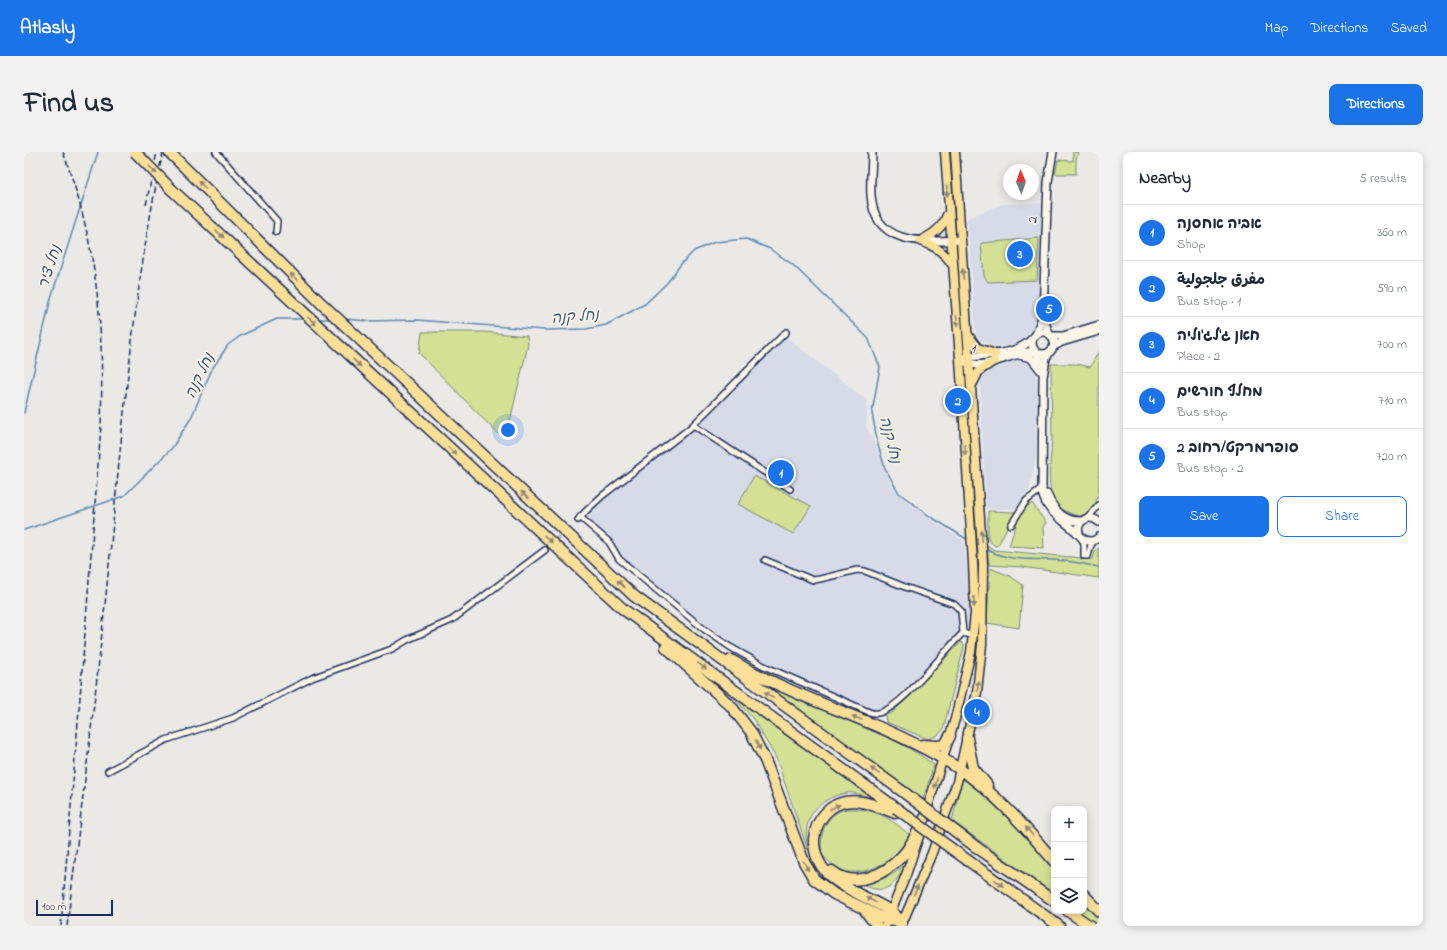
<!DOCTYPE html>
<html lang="en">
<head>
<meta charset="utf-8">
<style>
  body { margin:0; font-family:"Indie Flower","Playpen Sans Arabic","Playpen Sans Hebrew",sans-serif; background:#f2f2f3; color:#1f2937 }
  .controls { position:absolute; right:12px; bottom:12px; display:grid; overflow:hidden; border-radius:8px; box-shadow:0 2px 10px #0003 }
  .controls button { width:36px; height:36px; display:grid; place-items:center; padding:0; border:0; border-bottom:1px solid #e0e1e3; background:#fff; color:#1f2937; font:20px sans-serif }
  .compass { position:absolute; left:979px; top:12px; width:36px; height:36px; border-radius:50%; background:#fff; box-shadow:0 2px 10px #0003; rotate:358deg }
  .scale { position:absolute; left:12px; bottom:10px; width:77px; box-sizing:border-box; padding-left:4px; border:2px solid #1b2f5e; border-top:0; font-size:11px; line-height:14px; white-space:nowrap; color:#1b2f5e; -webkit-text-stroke:3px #fcf5e5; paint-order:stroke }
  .you { position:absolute; left:484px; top:278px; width:14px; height:14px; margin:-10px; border:3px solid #fff; border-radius:50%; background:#1a73e8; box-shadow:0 0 0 6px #1a73e833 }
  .badge { display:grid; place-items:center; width:26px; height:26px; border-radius:50%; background:#1a73e8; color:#fff; font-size:13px; font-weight:700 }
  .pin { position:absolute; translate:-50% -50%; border:2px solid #fff; box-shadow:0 1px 4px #0006 }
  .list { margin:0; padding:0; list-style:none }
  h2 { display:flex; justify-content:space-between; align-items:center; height:52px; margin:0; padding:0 16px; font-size:17px }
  h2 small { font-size:13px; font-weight:400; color:#747a83 }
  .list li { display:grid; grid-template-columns:26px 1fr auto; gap:12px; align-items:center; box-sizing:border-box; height:56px; padding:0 16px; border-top:1px solid #e0e1e3 }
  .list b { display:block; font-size:15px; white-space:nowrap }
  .list p { margin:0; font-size:13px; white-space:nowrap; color:#747a83 }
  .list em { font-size:13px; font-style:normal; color:#747a83 }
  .actions { display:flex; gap:8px; padding:12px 16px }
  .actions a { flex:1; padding:9px 0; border:1px solid #1a73e8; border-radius:8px; text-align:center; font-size:14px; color:#1a73e8 }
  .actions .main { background:#1a73e8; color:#fff }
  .icon { flex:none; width:22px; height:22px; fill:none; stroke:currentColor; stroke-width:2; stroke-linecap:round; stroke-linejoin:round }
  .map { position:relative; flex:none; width:1075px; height:774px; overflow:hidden; border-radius:8px }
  header { display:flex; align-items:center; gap:24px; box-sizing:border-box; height:56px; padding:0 20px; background:#1a73e8; color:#fff }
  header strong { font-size:19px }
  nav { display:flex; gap:22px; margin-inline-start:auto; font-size:14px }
  .intro { display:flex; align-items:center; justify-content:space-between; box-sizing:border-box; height:96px; padding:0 24px }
  h1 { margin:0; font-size:28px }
  .button { padding:10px 18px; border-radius:8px; background:#1a73e8; color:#fff; font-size:14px; font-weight:700 }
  main { display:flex; gap:24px; padding:0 24px }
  aside { flex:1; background:#fff; border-radius:8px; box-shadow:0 2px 10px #0003 }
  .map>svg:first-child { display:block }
  .built { fill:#d7dbe7 }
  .green { fill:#d4e093; stroke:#788878 }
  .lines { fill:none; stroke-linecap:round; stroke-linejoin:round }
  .stream { stroke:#5b8ab0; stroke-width:1.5 }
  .minor-tunnel { stroke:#c1c4cb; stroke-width:5; stroke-dasharray:5 2.5; stroke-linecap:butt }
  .minor-casing { stroke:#1b2f5e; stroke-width:8 }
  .tertiary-casing { stroke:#1b2f5e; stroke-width:10 }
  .secondary-casing { stroke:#1b2f5e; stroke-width:10 }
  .primary-casing { stroke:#1b2f5e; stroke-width:11 }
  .motorway-casing { stroke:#1b2f5e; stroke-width:13 }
  .minor { stroke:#fcf5e5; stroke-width:5 }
  .tertiary { stroke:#fcf5e5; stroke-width:7 }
  .secondary { stroke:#fcf5e5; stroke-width:7 }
  .primary { stroke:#fbdf96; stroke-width:8 }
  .motorway { stroke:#fbdf96; stroke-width:10 }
  .rail { stroke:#1b2f5e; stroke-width:1.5; stroke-dasharray:6 3; stroke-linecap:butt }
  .motorway-bridge-casing { stroke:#1b2f5e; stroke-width:13; stroke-linecap:butt }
  .motorway-bridge { stroke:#fbdf96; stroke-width:10 }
  .oneway { fill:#8b877a }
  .labels { text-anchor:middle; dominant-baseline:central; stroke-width:3; stroke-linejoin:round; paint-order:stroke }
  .street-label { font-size:14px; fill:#1b2f5e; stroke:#fcf5e5 }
  .water-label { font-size:15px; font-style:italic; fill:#365580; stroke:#fcf5e5 }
</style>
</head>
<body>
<header>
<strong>Atlasly</strong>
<nav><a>Map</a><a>Directions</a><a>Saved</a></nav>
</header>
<div class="intro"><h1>Find us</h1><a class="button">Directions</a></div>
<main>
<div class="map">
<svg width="1075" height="774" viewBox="0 0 1075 774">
  <rect width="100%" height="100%" fill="#ebe9e6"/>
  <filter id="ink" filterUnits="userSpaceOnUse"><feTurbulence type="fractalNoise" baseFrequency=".025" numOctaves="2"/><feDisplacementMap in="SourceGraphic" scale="8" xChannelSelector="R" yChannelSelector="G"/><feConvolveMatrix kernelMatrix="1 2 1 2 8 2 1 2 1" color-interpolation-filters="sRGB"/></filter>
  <g filter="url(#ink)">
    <path class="built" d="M1018,51L1016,147L1015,165L1010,179L1003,186L992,192L970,195L962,192L952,183L943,66L979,52Z
      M761,184L844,249L842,275L851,292L869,335L883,350L903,365L940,389L945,438V474L936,480L914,507L870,546L862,556L854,558H845L728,506L703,490L597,406L588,388L560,366L575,350L657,287Z
      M999,206L1010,216L1013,226L1012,304L1005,338L993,357H962L956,234L957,226L958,221L968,216Z"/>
    <path class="green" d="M1049,0H1054L1052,8V22H1031L1034,8L1049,9Z
      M1015,86L1013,128L964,130L960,124L957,91Z
      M398,180H461L503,184L504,193L485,273L474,282L395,201Z
      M1075,199V341L1070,355L1059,364C1047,364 1034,357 1029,346C1022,332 1028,300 1028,284C1028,260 1027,236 1027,212H1053L1066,215Z
      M730,324L787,354L769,382L714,352Z
      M1008,351L1022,371L1019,375L1020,396L985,394C990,380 994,359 1008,351Z
      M964,359L991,360L974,393L971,394L964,388Z
      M963,393L970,398L1069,407L1071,399L1075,396V426L998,415L965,413Z
      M966,416L986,424L999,433L995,476L963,471Z
      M937,490L940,493L939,499L919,578L913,584L904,587L862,570L861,563L868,561Z
      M716,516C736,527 755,540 775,549C824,569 867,581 910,613L899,647Z
      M708,543L851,647C844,645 837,642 830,641C814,639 790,652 785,668C781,678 782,688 784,698L752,606L729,567Z
      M938,626C973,652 1001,684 1030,716V742L928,669Z
      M822,657C850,656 865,665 886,683C873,704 858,717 833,720C827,720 820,720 815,717C808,714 804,708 798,703C795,683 800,663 822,657Z
      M883,711C870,733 865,744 838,733C857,728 868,725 883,711Z
      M1060,749L1075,766V774L1054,759H1060Z"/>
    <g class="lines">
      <path class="stream" d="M294,167H308
        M322,167L343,169L393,168L520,178L562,177L582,173L621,152L643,131L657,112L670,99L691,90L722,87L746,97L768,112L844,186L856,215L848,261L854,293L861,316L875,341L904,363L944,388
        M0,261L27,146L74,0
        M0,378L100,344L148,296L167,266L188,217L204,193L216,184L253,167H280
        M961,397C991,412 1011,405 1041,409C1052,410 1064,413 1075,415"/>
      <path class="minor-tunnel" d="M521,398L546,375"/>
      <defs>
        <path id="minor" d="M192,0L253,69L252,80
          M669,273L766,337
          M556,365L585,390L595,407L681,478L706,495L740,514L845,560C848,561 851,562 854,561C878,557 920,498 939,481
          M1064,366L1075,353
          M554,368L562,359L578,344L666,276L762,180
          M987,373L1002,349L1019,336
          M1057,386L1060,391V404H1064L1067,393L1070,389
          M741,408L789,428L796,427L833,418L841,419L881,435L930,452L937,459L939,481L949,484
          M84,619L142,588L209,566L288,526L368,497L383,488L428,468L521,398"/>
        <path id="tertiary" d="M848,0C848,14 846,29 847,43C850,94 899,90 936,88
          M1019,164L1025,182
          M1012,183L1019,162L1024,30L1029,0
          M1026,200L1022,206L1019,225L1018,340C1023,363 1041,367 1055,383
          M1013,201L1019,221
          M1023,342C1029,357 1040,370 1058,369
          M1075,370C1064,360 1050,371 1056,384C1062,390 1069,391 1075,385"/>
        <path id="secondary" d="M1008 191a11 11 0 1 1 22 0a11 11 0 1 1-22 0Z
          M1027,184H1039L1075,173
          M1029,195L1038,190L1075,179
          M995,203L1007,206L1019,221
          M940,206C964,201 991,205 1009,186
          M942,210C962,220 992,197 1012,200"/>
        <path id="primary" d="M896,89C908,83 919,76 923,63
          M896,89C911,94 919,99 928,112
          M944,183L954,196L971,202
          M948,233L955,219L970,209
          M901,664L931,567L947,500L951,461L949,411L936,207L921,0
          M861,774L882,723L895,684
          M877,774L908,701L933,630L953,540L958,493L959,411L931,0"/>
        <path id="motorway" d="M145,0L298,152L610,444L882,642
          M147,37L599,457L872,656
          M642,495L707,554L727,580L741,608L780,710L790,727L810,742L863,768L878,770
          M707,508C779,551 863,570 934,616C971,640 1002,676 1030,709
          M943,586L949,616L963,633
          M899,593L913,594L921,593L926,584
          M871,661C852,653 826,642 807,656C797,664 791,675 790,687C789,730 836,740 865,758C870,761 874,766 878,770
          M952,695L1030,749
          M928,697L1035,774
          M808,719C831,738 862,722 879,703C888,694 894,677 901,666
          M1060,743L1075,759
          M1044,759L1066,774
          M842,760L853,774"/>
      </defs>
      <use href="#minor" class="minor-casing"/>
      <use href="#tertiary" class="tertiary-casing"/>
      <use href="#secondary" class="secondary-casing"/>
      <use href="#primary" class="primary-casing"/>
      <use href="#motorway" class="motorway-casing"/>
      <use href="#minor" class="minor"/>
      <use href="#tertiary" class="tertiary"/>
      <use href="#secondary" class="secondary"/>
      <use href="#primary" class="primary"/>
      <use href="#motorway" class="motorway"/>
      <path class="rail" d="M122,53L133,0
        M37,774L55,558L77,274C80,173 74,95 39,0
        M43,774C59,643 76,512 88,381C101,252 111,126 139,0"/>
      <defs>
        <path id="motorway-bridge" d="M111,0L147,37
          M882,642L952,695
          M872,656L928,697"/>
      </defs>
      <use href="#motorway-bridge" class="motorway-bridge-casing"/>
      <use href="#motorway-bridge" class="motorway-bridge"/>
    </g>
    <defs><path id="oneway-solid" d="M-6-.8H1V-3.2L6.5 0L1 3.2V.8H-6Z"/></defs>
    <g class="oneway">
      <use href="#oneway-solid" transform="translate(129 18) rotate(45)"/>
      <use href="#oneway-solid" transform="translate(178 33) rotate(-135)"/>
      <use href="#oneway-solid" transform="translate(923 39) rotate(87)"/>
      <use href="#oneway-solid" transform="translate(196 82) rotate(43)"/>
      <use href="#oneway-solid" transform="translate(939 122) rotate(-94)"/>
      <use href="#oneway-solid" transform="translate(270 125) rotate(-135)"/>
      <use href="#oneway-solid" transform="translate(288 169) rotate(43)"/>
      <use href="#oneway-solid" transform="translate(933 169) rotate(85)"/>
      <use href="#oneway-solid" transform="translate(333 211) rotate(43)"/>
      <use href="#oneway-solid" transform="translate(941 298) rotate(86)"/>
      <use href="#oneway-solid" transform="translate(428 299) rotate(43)"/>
      <use href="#oneway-solid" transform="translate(501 343) rotate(-137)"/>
      <use href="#oneway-solid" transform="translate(958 384) rotate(-93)"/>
      <use href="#oneway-solid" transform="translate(524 387) rotate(43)"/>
      <use href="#oneway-solid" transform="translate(597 432) rotate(-137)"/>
      <use href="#oneway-solid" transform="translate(950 450) rotate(89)"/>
      <use href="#oneway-solid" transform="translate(678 514) rotate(36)"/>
      <use href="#oneway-solid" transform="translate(954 534) rotate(-83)"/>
      <use href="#oneway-solid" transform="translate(745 543) rotate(-144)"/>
      <use href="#oneway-solid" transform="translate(833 566) rotate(-157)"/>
      <use href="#oneway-solid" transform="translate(734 593) rotate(63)"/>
      <use href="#oneway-solid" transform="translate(851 619) rotate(-144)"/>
      <use href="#oneway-solid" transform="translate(912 631) rotate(106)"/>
      <use href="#oneway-solid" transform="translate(811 655) rotate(-28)"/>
      <use href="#oneway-solid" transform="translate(1005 679) rotate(-131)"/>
      <use href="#oneway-solid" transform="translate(782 714) rotate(63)"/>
      <use href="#oneway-solid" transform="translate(975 731) rotate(36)"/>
      <use href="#oneway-solid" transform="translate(892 738) rotate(-66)"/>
      <use href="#oneway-solid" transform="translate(847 748) rotate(-152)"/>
    </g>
  </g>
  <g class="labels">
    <g class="street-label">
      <text transform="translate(1009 68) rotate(-88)">2</text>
      <text transform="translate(950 197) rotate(8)">1</text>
    </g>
    <g class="water-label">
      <text transform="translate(26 115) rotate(-72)">נחל ציר</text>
      <text transform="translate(551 165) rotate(-5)">נחל קנה</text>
      <text transform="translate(176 224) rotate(-64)">נחל קנה</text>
      <text transform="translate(866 288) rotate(76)">נחל קנה</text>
    </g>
  </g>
</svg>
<div class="controls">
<button>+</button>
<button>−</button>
<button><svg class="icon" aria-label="layers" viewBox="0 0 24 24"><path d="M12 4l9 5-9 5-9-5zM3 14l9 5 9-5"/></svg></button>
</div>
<svg class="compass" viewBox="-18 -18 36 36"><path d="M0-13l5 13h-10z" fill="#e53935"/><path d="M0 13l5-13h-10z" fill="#747a83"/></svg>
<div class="scale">100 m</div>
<div class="you"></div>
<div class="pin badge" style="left:757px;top:321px">1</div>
<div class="pin badge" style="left:934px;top:249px">2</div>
<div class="pin badge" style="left:996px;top:102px">3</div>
<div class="pin badge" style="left:953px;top:560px">4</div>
<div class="pin badge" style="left:1025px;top:157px">5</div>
</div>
<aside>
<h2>Nearby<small>5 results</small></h2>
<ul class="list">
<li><span class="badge">1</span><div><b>אביה אחסנה</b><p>Shop</p></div><em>360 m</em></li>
<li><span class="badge">2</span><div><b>مفرق جلجولية</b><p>Bus stop · 1</p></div><em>590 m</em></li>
<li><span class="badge">3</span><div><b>חאן ג'לג'וליה</b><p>Place · 2</p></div><em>700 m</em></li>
<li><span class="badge">4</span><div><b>מחלף חורשים</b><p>Bus stop</p></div><em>710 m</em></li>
<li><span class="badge">5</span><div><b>סופרמרקט/רחוב 2</b><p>Bus stop · 2</p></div><em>720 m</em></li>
</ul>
<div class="actions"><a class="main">Save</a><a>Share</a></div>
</aside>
</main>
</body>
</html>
